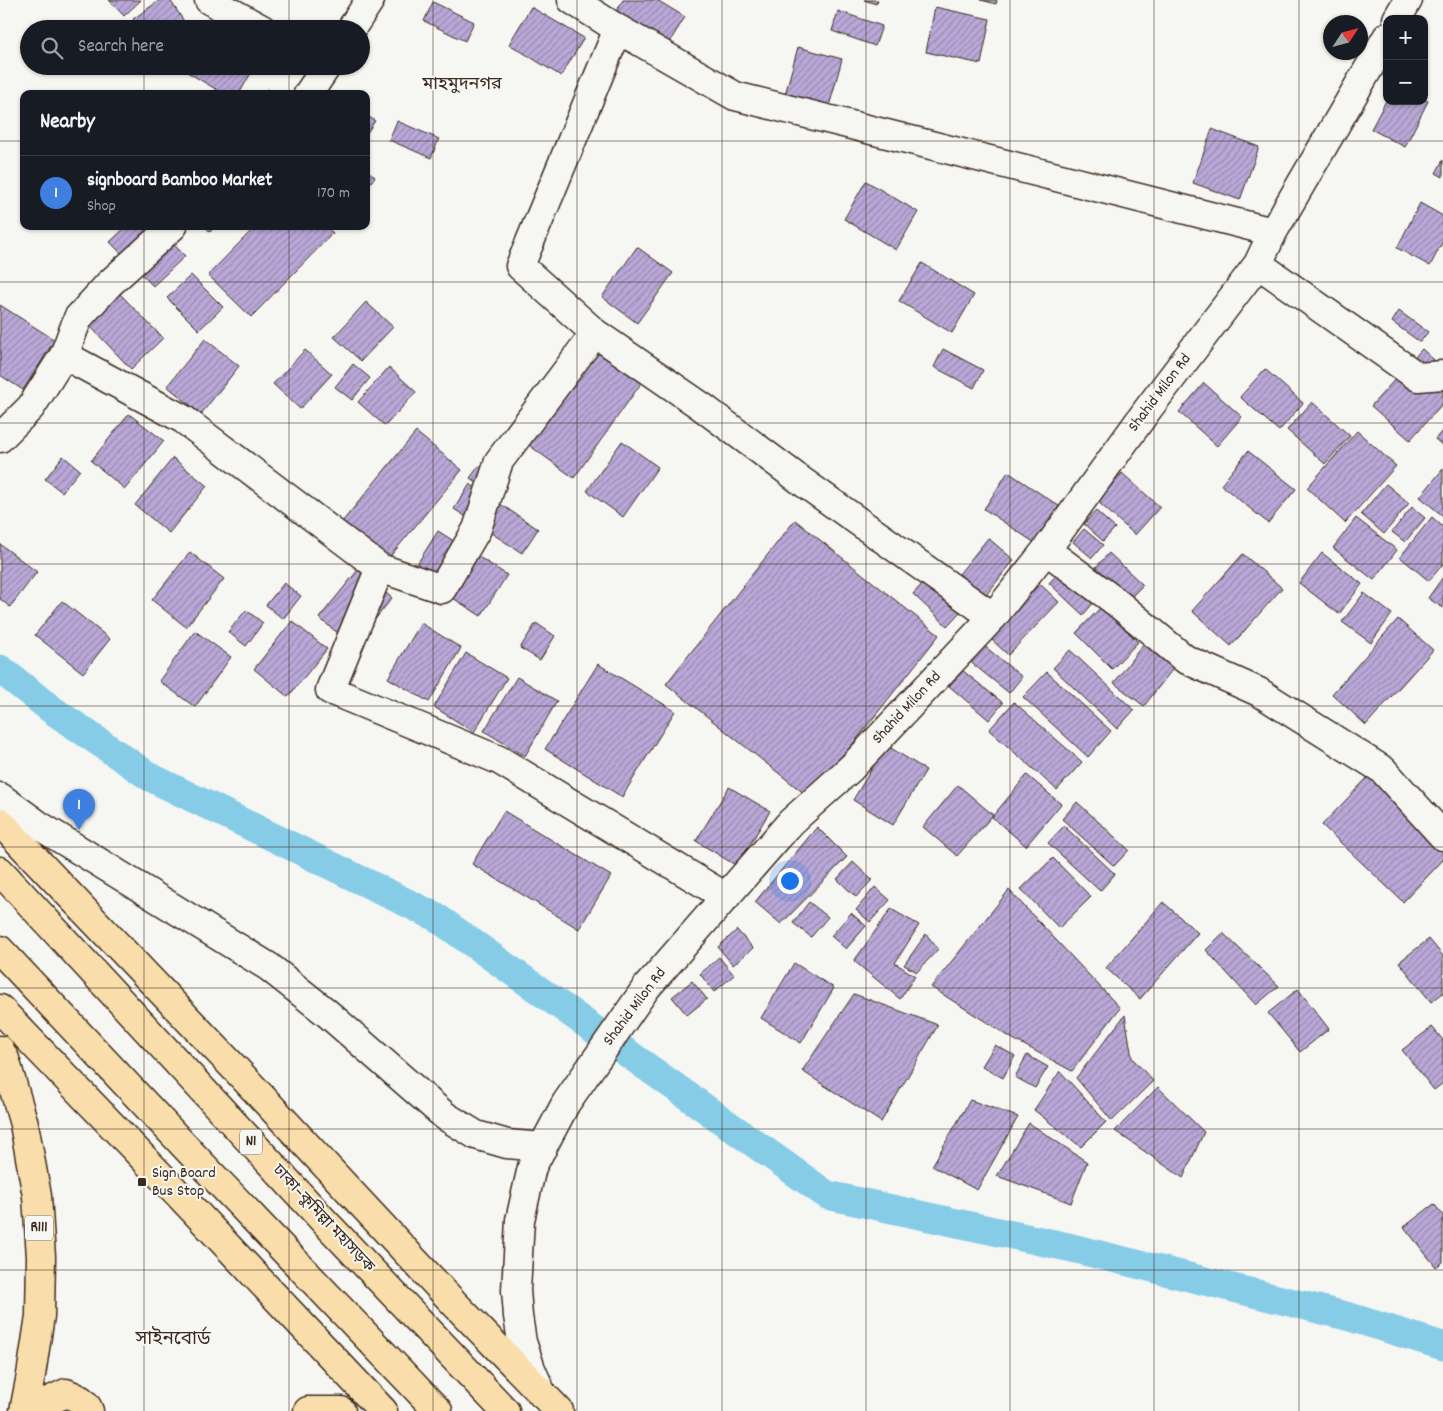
<!DOCTYPE html>
<html lang="en">
<head>
<meta charset="utf-8">
<style>
  body { margin:0; font-family:Dekko,"Noto Sans Bengali",sans-serif; background:#20242c; color:#f1f3f6 }
  .controls { position:absolute; right:15px; top:15px; display:grid; overflow:hidden; border-radius:10px; box-shadow:0 1px 4px #0004 }
  .controls button { width:45px; height:45px; display:grid; place-items:center; padding:0; border:0; border-bottom:1px solid #363941; background:#171b24; color:#f1f3f6; font:25px sans-serif }
  .compass { position:absolute; left:1323px; top:15px; width:45px; height:45px; border-radius:50%; background:#171b24; box-shadow:0 1px 4px #0004; rotate:54deg }
  .you { position:absolute; left:789px; top:880px; width:18px; height:18px; margin:-12px; border:4px solid #fff; border-radius:50%; background:#1a73e8; box-shadow:0 0 0 8px #1a73e833 }
  .badge { display:grid; place-items:center; width:32px; height:32px; border-radius:50%; background:#0f766e; color:#fff; font-size:16px; font-weight:700 }
  .pin { position:absolute; translate:-50% -41px; filter:drop-shadow(0 1px 2px #0008) }
  .pin::after { content:''; position:absolute; top:26px; width:18px; height:15px; background:inherit; clip-path:polygon(0 0,100% 0,50% 100%) }
  .list { margin:0; padding:0; list-style:none }
  h2 { display:flex; justify-content:space-between; align-items:center; height:65px; margin:0; padding:0 20px; font-size:21px }
  h2 small { font-size:16px; font-weight:400; color:#9ea1a6 }
  .list li { display:grid; grid-template-columns:32px 1fr auto; gap:15px; align-items:center; box-sizing:border-box; height:75px; padding:0 20px; border-top:1px solid #363941 }
  .list b { display:block; font-size:19px; white-space:nowrap }
  .list p { margin:0; font-size:16px; white-space:nowrap; color:#9ea1a6 }
  .list em { font-size:16px; font-style:normal; color:#9ea1a6 }
  .icon { flex:none; width:28px; height:28px; fill:none; stroke:currentColor; stroke-width:2; stroke-linecap:round; stroke-linejoin:round }
  .map { position:relative; flex:none; width:1443px; height:1411px; overflow:hidden }
  .search { position:absolute; background:#171b24; box-shadow:0 1px 4px #0004; left:20px; top:20px; width:350px; height:55px; display:flex; align-items:center; gap:12px; box-sizing:border-box; padding:0 18px; border-radius:28px; color:#9ea1a6; font-size:19px }
  .panel { position:absolute; background:#171b24; box-shadow:0 1px 4px #0004; left:20px; top:90px; width:350px; height:140px; border-radius:10px }
  .map>svg:first-child { display:block }
  .lines { fill:none; stroke-linecap:round; stroke-linejoin:round }
  .canal { stroke:#86cce7; stroke-width:29 }
  .building { fill:url(#building-hatch); stroke:#3b2a1e }
  .street-casing { stroke:#3b2a1e; stroke-width:31 }
  .primary-casing { stroke:#3b2a1e; stroke-width:31 }
  .highway-casing { stroke:#3b2a1e; stroke-width:31 }
  .street { stroke:#f6f6f2; stroke-width:28 }
  .primary { stroke:#f9deab; stroke-width:28 }
  .highway { stroke:#f9deab; stroke-width:28 }
  .grid { fill:none; stroke:#3b2a1e; stroke-width:1; stroke-opacity:0.55 }
  .poi-dot { fill:#3b2a1e; stroke:#f6f6f2; stroke-width:2 }
  .labels { text-anchor:middle; dominant-baseline:central; stroke-width:4; stroke-linejoin:round; paint-order:stroke }
  .shield { fill:#f6f6f2; stroke:#73675e; stroke-width:1 }
  .shield-label { font-size:15px; font-weight:bold; fill:#3b2a1e }
  .street-label { font-size:16px; fill:#3b2a1e; stroke:#f6f6f2 }
  .poi-label { font-size:16px; fill:#3b2a1e; stroke:#f6f6f2; text-anchor:start }
  .neighbourhood-label { font-size:18px; fill:#3b2a1e; stroke:#f6f6f2 }
  .quarter-label { font-size:19px; fill:#3b2a1e; stroke:#f6f6f2 }
</style>
</head>
<body>
<div class="map">
<svg width="1443" height="1411" viewBox="0 0 1443 1411">
  <defs>
    <pattern id="building-hatch" width="6" height="6" patternUnits="userSpaceOnUse" patternTransform="scale(1.25)"><rect width="6" height="6" fill="#b9a8d8"/><path d="M-1 1l2-2M0 6l6-6M5 7l2-2" fill="none" stroke="#9889af"/></pattern>
  </defs>
  <rect width="100%" height="100%" fill="#f6f6f2"/>
  <filter id="ink" filterUnits="userSpaceOnUse"><feTurbulence type="fractalNoise" baseFrequency=".02" numOctaves="2"/><feDisplacementMap in="SourceGraphic" scale="10" xChannelSelector="R" yChannelSelector="G"/><feConvolveMatrix kernelMatrix="1 2 1 2 8 2 1 2 1" color-interpolation-filters="sRGB"/></filter>
  <g filter="url(#ink)">
    <g class="lines">
      <path class="canal" d="M0,669L51,709L150,777L436,917L827,1195L1068,1247L1350,1317L1443,1346"/>
    </g>
    <path class="building" d="M109,0H141L124,16Z
      M160,0H170L189,29H140L133,19Z
      M623,0H657L685,17L662,54L610,23Z
      M864,0H878L876,4Z
      M981,0H997L996,4Z
      M433,2L474,22L465,41L424,21Z
      M531,7L584,38L561,76L509,44Z
      M935,7L990,19L981,64L926,52Z
      M838,11L882,26L875,46L832,31Z
      M798,47L842,59L827,114L783,102Z
      M184,66H255L239,94H224L182,69Z
      M267,89L276,94H264Z
      M1387,99V101H1424V99L1428,101L1405,147L1371,129Z
      M366,115L375,121L366,134Z
      M397,121L439,139L431,158L389,140Z
      M1212,129L1259,147L1240,200L1193,183Z
      M1443,160V177L1436,173Z
      M366,169L375,177L366,188Z
      M866,181L918,212L896,250L844,219Z
      M1420,203L1443,216V241L1430,266L1397,248Z
      M127,226H156L185,256L153,286L110,242Z
      M205,226H215L210,232Z
      M256,226H325L333,233L251,317L208,275Z
      M637,247L673,273L637,323L602,297Z
      M922,263L974,295L952,333L899,301Z
      M191,275L223,307L199,330L167,298Z
      M120,294L163,338L131,369L88,324Z
      M366,302L393,327L361,361L334,337Z
      M0,305L55,340L23,390L0,375Z
      M1399,311L1428,332L1420,342L1392,322Z
      M205,339L239,366L201,414L167,386Z
      M593,347L642,382L574,478L526,443Z
      M943,349L983,370L974,388L934,367Z
      M1422,349L1443,368V403L1410,440L1371,406Z
      M305,350L332,374L300,409L273,384Z
      M353,364L370,378L352,400L335,387Z
      M389,367L416,392L385,426L358,402Z
      M1265,369L1303,403L1279,431L1240,397Z
      M1204,383L1242,417L1217,446L1179,412Z
      M1312,402L1350,436L1325,464L1287,430Z
      M129,414L164,441L125,489L91,461Z
      M1443,430V446L1435,439Z
      M1357,431L1396,466L1345,523L1307,488Z
      M416,432L462,470L387,560L342,522Z
      M622,441L658,467L623,517L587,491Z
      M1248,451L1296,489L1268,523L1221,485Z
      M63,456L80,470L62,492L45,479Z
      M173,458L207,486L169,533L135,505Z
      M479,466L502,483L493,495L470,478Z
      M1443,469V516L1420,497Z
      M1008,472L1059,506L1035,543L984,509Z
      M1122,473L1160,507L1135,535L1097,501Z
      M470,484L538,529L522,553L454,509Z
      M1386,484L1409,503L1384,534L1361,514Z
      M1412,507L1425,518L1405,542L1392,532Z
      M1096,511L1115,528L1103,541L1084,524Z
      M1432,517L1443,527V564L1429,581L1400,557Z
      M1356,518L1397,550L1374,580L1333,548Z
      M795,520L939,635L810,798L666,684Z
      M1084,529L1103,545L1092,558L1073,542Z
      M438,531L507,575L481,616L412,572Z
      M988,538L1014,560L986,595L959,574Z
      M0,544L37,572L10,607L0,599Z
      M190,552L224,579L186,627L152,600Z
      M1109,553L1143,585L1130,598L1096,567Z
      M1322,553L1362,584L1339,614L1299,583Z
      M1243,554L1282,588L1231,646L1192,611Z
      M1062,569L1095,601L1083,615L1049,583Z
      M358,570L392,598L354,646L319,618Z
      M1443,577V608L1428,598Z
      M926,580L960,612L947,626L913,594Z
      M284,583L301,596L283,619L266,605Z
      M1040,584L1059,602L1008,655L989,637Z
      M1364,593L1392,614L1371,643L1342,622Z
      M62,601L110,639L83,673L35,635Z
      M1102,606L1138,642L1112,669L1076,633Z
      M246,610L263,623L246,646L228,632Z
      M1398,619L1433,650L1366,725L1332,694Z
      M292,621L327,649L288,697L254,669Z
      M421,623L461,648L429,702L388,678Z
      M536,623L555,636L540,660L520,648Z
      M195,631L231,657L195,707L159,681Z
      M1144,643L1175,666L1144,706L1114,683Z
      M982,644L1022,677L1009,693L968,660Z
      M1070,650L1134,710L1117,729L1053,668Z
      M466,653L507,678L474,732L434,707Z
      M598,664L675,711L622,797L545,749Z
      M962,670L1003,703L989,720L949,686Z
      M1047,672L1111,731L1088,757L1023,697Z
      M517,677L557,701L525,756L484,731Z
      M1014,702L1082,762L1057,790L989,730Z
      M886,745L926,770L893,825L853,800Z
      M1027,775L1061,804L1026,846L992,817Z
      M1369,776L1443,846V860L1403,902L1322,825Z
      M958,785L993,815L957,856L923,827Z
      M729,787L770,811L737,866L696,841Z
      M1077,802L1129,850L1114,866L1062,819Z
      M504,811L611,876L579,929L472,864Z
      M1064,826L1115,874L1100,891L1048,843Z
      M817,827L847,857L781,924L755,902Z
      M1053,858L1091,897L1059,928L1021,889Z
      M853,862L872,880L856,897L837,879Z
      M875,887L890,900L870,922L856,910Z
      M1009,890L1120,1008L1072,1071L1013,1039L931,987Z
      M809,902L828,917L811,937L793,923Z
      M1163,902L1198,933L1140,999L1106,968Z
      M891,909L919,925L895,963L915,976L900,999L854,961Z
      M851,913L866,926L846,949L831,936Z
      M737,930L753,948L733,965L718,947Z
      M1223,933L1279,986L1256,1005L1206,950Z
      M926,934L938,949L917,972L904,965Z
      M1429,939L1443,956V993L1431,1002L1399,962Z
      M719,957L734,975L714,992L700,974Z
      M794,963L834,988L801,1043L761,1018Z
      M692,981L707,999L687,1015L672,997Z
      M1298,989L1329,1029L1300,1052L1268,1013Z
      M854,994L938,1025L881,1122L802,1071Z
      M1125,1015L1132,1058L1153,1081L1112,1121L1076,1078Z
      M1432,1027L1443,1040V1083L1434,1090L1402,1050Z
      M995,1045L1015,1056L1003,1078L982,1066Z
      M1027,1055L1048,1067L1035,1088L1015,1077Z
      M1060,1071L1106,1122L1081,1147L1034,1110Z
      M1158,1087L1204,1132L1183,1178L1115,1131Z
      M970,1100L1018,1117L977,1190L932,1166Z
      M1029,1123L1087,1162L1071,1203L997,1176Z
      M1434,1204L1443,1215V1262L1436,1267L1404,1227Z"/>
    <g class="lines">
      <defs>
        <path id="street" d="M209,0L262,29
          M572,0L618,29L735,96L899,137L1273,232
          M1397,19L1408,0
          M351,29L370,0
          M308,94L327,66
          M1258,264L1418,377L1443,375
          M595,333L701,406L800,480L993,617
          M64,355L183,419L380,568L442,589L477,529L499,461L595,333L520,266L618,29
          M0,438L31,407L64,355L78,318L109,284L173,226
          M1046,550L1116,602L1185,659L1259,692L1383,770L1443,836
          M380,568L330,690L499,760L726,897
          M0,797L40,826L269,967L327,1013L445,1116L476,1135L507,1144L543,1147
          M542,1394L531,1369L522,1342L518,1316L516,1290L520,1220L532,1167L566,1103L646,988L791,822L851,768L993,617L1046,550L1148,409L1258,264L1273,232L1387,37"/>
        <path id="primary" d="M0,1050L5,1059L24,1124L37,1196L41,1257L40,1316L31,1375L24,1411
          M39,1411L51,1400L66,1393C76,1397 85,1400 89,1411
          M308,1411H341"/>
        <path id="highway" d="M0,822L244,1078L453,1302L559,1411
          M0,871L324,1221L505,1411
          M0,950L193,1155L438,1411
          M0,1009L182,1198L383,1411"/>
      </defs>
      <use href="#street" class="street-casing"/>
      <use href="#primary" class="primary-casing"/>
      <use href="#highway" class="highway-casing"/>
      <use href="#street" class="street"/>
      <use href="#primary" class="primary"/>
      <use href="#highway" class="highway"/>
    </g>
  </g>
  <path class="grid" d="M144,0V29M289,0V29M433,0V1411M577,0V1411M722,0V1411M866,0V1411M1010,0V1411M1154,0V1411M1299,0V1411M144,66V94M289,66V94M0,141H24M366,141H1443M144,226V1411M289,226V1411M0,282H1443M0,423H1443M0,564H1443M0,706H1443M0,847H1443M0,988H1443M0,1129H1443M0,1270H1443"/>
  <rect class="poi-dot" x="137" y="1177" width="10" height="10" rx="2.5"/>
  <g class="labels">
    <g class="shield">
      <rect x="240" y="1129.5" width="22" height="25" rx="4"/>
      <rect x="25" y="1215.5" width="28" height="25" rx="4"/>
    </g>
    <g class="shield-label">
      <text x="251" y="1142">N1</text>
      <text x="39" y="1228">R111</text>
    </g>
    <g class="street-label">
      <text transform="translate(1160 393) rotate(-53)">Shahid Milon Rd</text>
      <text transform="translate(907 708) rotate(-47)">Shahid Milon Rd</text>
      <text transform="translate(635 1007) rotate(-53)">Shahid Milon Rd</text>
      <text transform="translate(323 1219) rotate(47)">ঢাকা–কুমিল্লা মহাসড়ক</text>
    </g>
    <g class="poi-label">
      <text x="152" y="1173">Sign Board<tspan x="152" dy="18">Bus Stop</tspan></text>
    </g>
    <g class="neighbourhood-label">
      <text x="462" y="85">মাহমুদনগর</text>
    </g>
    <g class="quarter-label">
      <text x="173" y="1340">সাইনবোর্ড</text>
    </g>
  </g>
</svg>
<div class="controls">
<button>+</button>
<button>−</button>
</div>
<svg class="compass" viewBox="-18 -18 36 36"><path d="M0-13l5 13h-10z" fill="#e53935"/><path d="M0 13l5-13h-10z" fill="#9ea1a6"/></svg>
<div class="you"></div>
<div class="pin badge" style="left:79px;top:830px;background:#3f7fe0">1</div>
<div class="search"><svg class="icon" aria-label="search" viewBox="0 0 24 24"><circle cx="10" cy="10" r="6"/><path d="M15 15l6 6"/></svg>Search here</div>
<section class="panel">
<h2>Nearby<small></small></h2>
<ul class="list">
<li><span class="badge" style="background:#3f7fe0">1</span><div><b>signboard Bamboo Market</b><p>Shop</p></div><em>170 m</em></li>
</ul>
</section>
</div>
</body>
</html>
